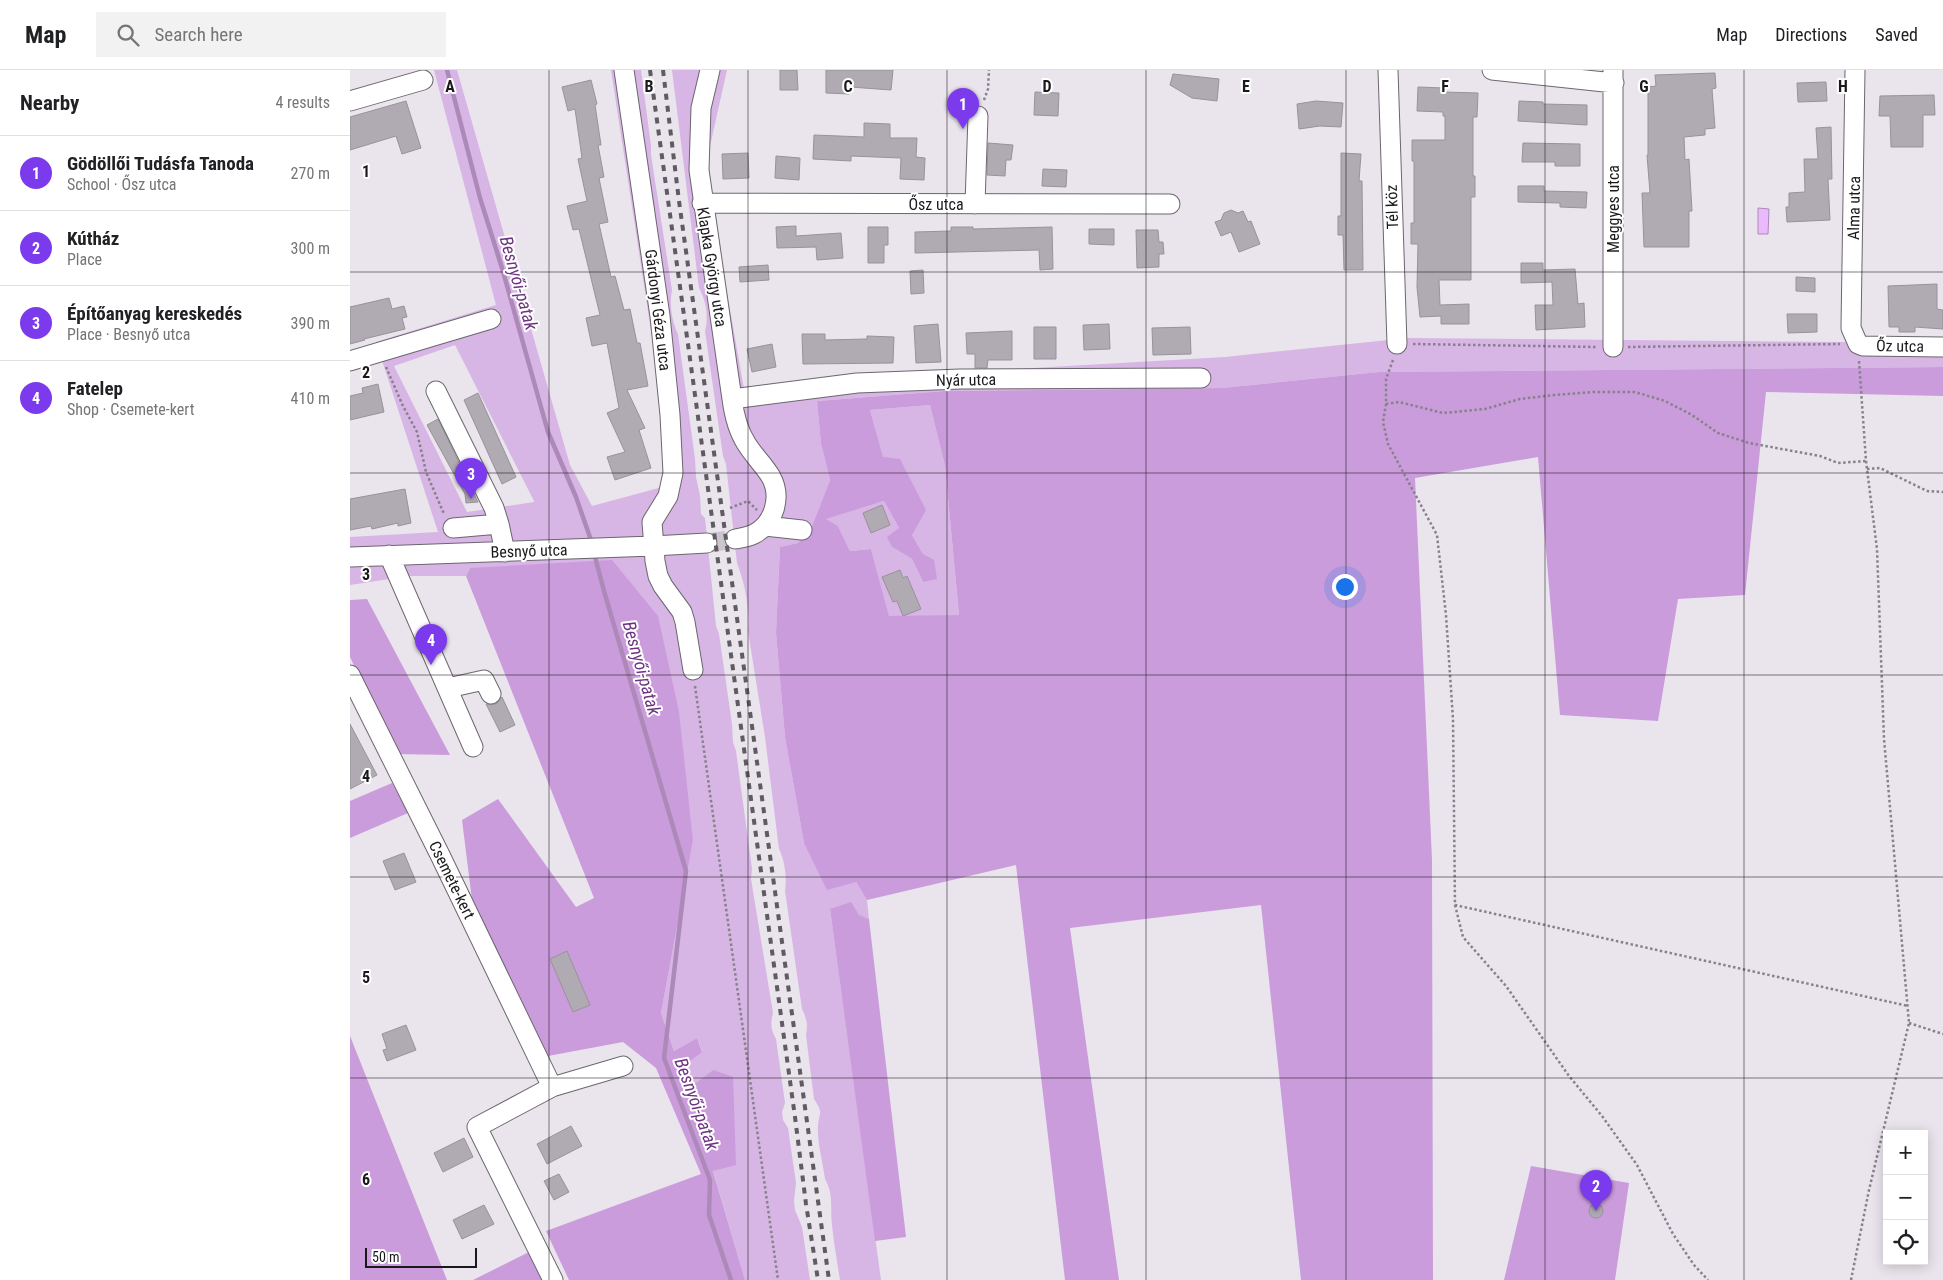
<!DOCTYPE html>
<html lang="en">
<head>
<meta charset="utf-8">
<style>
  body { margin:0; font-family:"Roboto Condensed",sans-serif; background:#f2f2f2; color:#202124 }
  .controls { position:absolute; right:15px; bottom:15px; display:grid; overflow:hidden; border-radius:0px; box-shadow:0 2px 12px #0003 }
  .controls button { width:45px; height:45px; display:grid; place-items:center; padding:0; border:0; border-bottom:1px solid #e0e0e0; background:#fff; color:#202124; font:25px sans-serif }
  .scale { position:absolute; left:15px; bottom:12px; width:112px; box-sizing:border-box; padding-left:5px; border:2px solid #1a181b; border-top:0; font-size:14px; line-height:18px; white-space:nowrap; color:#1a181b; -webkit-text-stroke:4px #fff; paint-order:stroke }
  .you { position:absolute; left:994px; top:516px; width:18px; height:18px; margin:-12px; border:4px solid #fff; border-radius:50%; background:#1a73e8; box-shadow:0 0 0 8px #1a73e833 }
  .badge { display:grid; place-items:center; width:32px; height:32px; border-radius:50%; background:#7c3aed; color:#fff; font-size:16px; font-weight:700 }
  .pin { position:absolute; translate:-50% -41px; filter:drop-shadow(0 1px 2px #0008) }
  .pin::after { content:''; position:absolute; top:26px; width:18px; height:15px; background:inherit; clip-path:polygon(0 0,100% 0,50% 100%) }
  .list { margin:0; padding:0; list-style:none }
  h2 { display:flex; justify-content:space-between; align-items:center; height:65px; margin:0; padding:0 20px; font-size:21px }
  h2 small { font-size:16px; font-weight:400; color:#757577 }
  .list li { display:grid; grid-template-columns:32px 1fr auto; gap:15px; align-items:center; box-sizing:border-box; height:75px; padding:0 20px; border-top:1px solid #e0e0e0 }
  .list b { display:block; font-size:19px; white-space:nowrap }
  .list p { margin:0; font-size:16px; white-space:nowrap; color:#757577 }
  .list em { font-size:16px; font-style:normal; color:#757577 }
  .icon { flex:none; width:28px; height:28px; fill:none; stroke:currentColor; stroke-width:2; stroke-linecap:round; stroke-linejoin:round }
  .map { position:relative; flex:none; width:1593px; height:1210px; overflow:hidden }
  header { display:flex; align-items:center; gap:30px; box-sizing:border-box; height:70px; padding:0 25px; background:#fff; border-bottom:1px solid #e0e0e0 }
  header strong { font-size:24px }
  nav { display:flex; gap:28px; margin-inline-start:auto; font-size:18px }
  .search { width:350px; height:45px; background:#f2f2f2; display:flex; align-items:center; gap:12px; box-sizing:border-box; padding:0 18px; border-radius:0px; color:#757577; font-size:19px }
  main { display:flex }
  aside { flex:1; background:#fff }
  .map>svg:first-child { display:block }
  .green { fill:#d7b5e4; fill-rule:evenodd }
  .forest { fill:#cb9cdc; fill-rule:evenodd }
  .water { fill:#ebbafc; stroke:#ac89b8 }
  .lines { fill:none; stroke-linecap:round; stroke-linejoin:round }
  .stream { stroke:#ac89b8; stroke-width:4.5 }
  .building { fill:#b0aab2; stroke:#98929a }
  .minor-tunnel { stroke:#cbc5ce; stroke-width:19; stroke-dasharray:19 9; stroke-linecap:butt }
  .minor-casing { stroke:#6c666e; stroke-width:21 }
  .path { stroke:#868289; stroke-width:2.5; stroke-dasharray:2.5 2.5; stroke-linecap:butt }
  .minor { stroke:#fff; stroke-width:19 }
  .rail { stroke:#5f5b60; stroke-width:4; stroke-dasharray:6 6; stroke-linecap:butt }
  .grid { fill:none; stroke:#1a181b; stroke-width:1; stroke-opacity:0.55 }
  .labels { text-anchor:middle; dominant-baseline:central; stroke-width:4; stroke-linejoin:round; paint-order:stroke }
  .street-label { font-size:16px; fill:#1a181b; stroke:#fff }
  .water-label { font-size:18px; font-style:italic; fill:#6d3480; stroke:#fff }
  .grid-label { font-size:16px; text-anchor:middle; font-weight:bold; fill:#1a181b; stroke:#fff; stroke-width:4; stroke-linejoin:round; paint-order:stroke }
</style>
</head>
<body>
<header>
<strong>Map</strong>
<div class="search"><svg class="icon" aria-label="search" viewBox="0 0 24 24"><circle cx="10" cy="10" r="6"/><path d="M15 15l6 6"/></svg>Search here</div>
<nav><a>Map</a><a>Directions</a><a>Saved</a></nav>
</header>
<main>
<aside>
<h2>Nearby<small>4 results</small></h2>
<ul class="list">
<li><span class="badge">1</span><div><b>Gödöllői Tudásfa Tanoda</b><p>School · Ősz utca</p></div><em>270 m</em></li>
<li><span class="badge">2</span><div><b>Kútház</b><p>Place</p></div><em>300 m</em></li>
<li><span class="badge">3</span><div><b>Építőanyag kereskedés</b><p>Place · Besnyő utca</p></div><em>390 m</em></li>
<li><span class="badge">4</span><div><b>Fatelep</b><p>Shop · Csemete-kert</p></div><em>410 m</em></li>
</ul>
</aside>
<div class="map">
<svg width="1593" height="1210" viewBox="0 0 1593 1210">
  <rect width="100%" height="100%" fill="#eae4ed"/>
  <path class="green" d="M84,0H107L220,395L242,436L316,416L310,319L261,0H291L301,76V85L322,220C319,235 322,251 328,264L345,389L346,407L350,426L351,444L355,448L366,556L369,564L382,654L383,672L386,681L402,799L401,809L423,943C420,954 421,960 426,969L435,1033L432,1042L433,1050L438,1058L446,1113L444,1131L445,1140L452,1157L460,1210H395L363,1100V1000L336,1020L327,1001L352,981L347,968L324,981L311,943L343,771L120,498L116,506H59L0,515V467L88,462L26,272L146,235ZM105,275L184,431V432L117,442L44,296Z
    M322,0H377L358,85L364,149L394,319L457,311L875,287L1058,268L1593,273V297L1029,302L872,318L594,321L467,331L471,374L480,410L462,456L448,473L430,477L426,563L435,667L454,773L506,812L517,830L519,849L508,845L480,839L531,1210H490C487,1192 484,1173 482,1155C480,1139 484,1124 475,1109C473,1092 467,1073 468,1056C469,1042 474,1044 464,1029L456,965C458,955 457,949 452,939L435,821C437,808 435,791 429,779L415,667L398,561C400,539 395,514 387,493L376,394L373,386L355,261C359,247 356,230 349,218Z
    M580,335L595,396L609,546L539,547L521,479L500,481L488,456L475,449L534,431L549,458L542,477L562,489L573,512V484L562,465L533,388L520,340Z"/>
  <path class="forest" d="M1593,297V326L1416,322L1395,525L1328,529L1308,651L1210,645L1188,387L1065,408L1082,790L1083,1210H951L911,835L720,858L769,1210H715L666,795L517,830L506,812L477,820L454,773L435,667L426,563L430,477L448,473L462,456L480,410L471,374L467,331L594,321L872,318L1029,302ZM580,335L595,396L609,545L539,546L521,479L500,481L488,456L476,449L534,431L549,458L537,467L542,477L562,489L573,512L587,509L584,490L573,484L562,465L576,440L550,389L533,387L520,340Z
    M262,490L308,546L329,642L343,771L311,943L324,981L347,968L352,982L327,1001L336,1020L363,1000L383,1007L386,1095L363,1101L395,1210H219L196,1161L351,1104L306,998L273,972L198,986L122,830L112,750L148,729L226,837L244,828L116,506L120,498Z
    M17,529L100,685L46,684L0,587V530Z
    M42,713L58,743L0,768V731Z
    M501,832L509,845L519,849L556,1167L525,1171L480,839Z
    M0,966L97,1210H0Z
    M1181,1096L1279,1113L1265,1210H1154Z
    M179,1182L193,1210H123Z"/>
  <path class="water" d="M1408,138L1419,139L1418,164H1408Z"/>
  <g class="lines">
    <path class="stream" d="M97,0L130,128L152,198L198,362L226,427L242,473
      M244,483L254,521L336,801L314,988L360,1110L359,1145L381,1210"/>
  </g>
  <path class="building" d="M430,0H447L448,20H430Z
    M476,0H543L541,20L500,17L499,24L476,23Z
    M1365,3L1366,18L1362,19L1365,58L1355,59V65L1334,67L1335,90L1339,89L1342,141H1339V177H1294L1292,123H1300L1297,85H1298V17L1306,16L1305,5Z
    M823,4L869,9L867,31L842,28L820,15Z
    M241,10L247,34L245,35L251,75H248L254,107L249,108L258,152L249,154L261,207L265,206L274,240L280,239L287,273H290L298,316L277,320L295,358L289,360L301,398L265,410L257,387L275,382L257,343L269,338L257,273L242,276L236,248L250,245L229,159L223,160L217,136L237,131L228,89L232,88L225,39L218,41L212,17Z
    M1476,12L1477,31L1448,32L1447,13Z
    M1068,17L1094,18V22L1128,23L1127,47H1123V106H1125V127H1121V210H1089L1090,235L1119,234V254H1091V246L1070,247L1067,217L1068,174H1061V153H1064V91H1062V70H1095V46H1093V42L1067,41Z
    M685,22L709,23L708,46L684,45Z
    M1584,25L1585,45H1573V77H1541L1540,46H1529L1530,26Z
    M56,31L71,78L52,84L46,66L0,80V47Z
    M966,31L993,33L991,57L970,56L949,59L947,34Z
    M1169,31L1193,32V34L1237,35V55L1168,51Z
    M514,53L540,54V68H567L566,87L575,88L574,110L550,109L551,88L501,86V91L463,89L464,65L514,67Z
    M1481,57L1482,109H1478L1480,150L1437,152L1436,137H1439V123L1455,122L1454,89H1468L1466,58Z
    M638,73L663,75L661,90H656L655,106L637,105Z
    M1173,73L1230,74V96H1205V92H1172Z
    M398,83L399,108L373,109L372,84Z
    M991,83L1011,84L1009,111H1012L1013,200H994L993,165H988V146H991Z
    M426,86L450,88L449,110L425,108Z
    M693,99L717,100L716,117L692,116Z
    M1168,116H1194V121L1237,122L1236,138L1210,137V133L1168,132Z
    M881,140L888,143L893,141L898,152L901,151L910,174L889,182L881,162L871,166L865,152L871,150L874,143Z
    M446,156V166L491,163L493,188L467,190L466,177L427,178L426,157Z
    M518,157H538V175H534V193H518Z
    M601,157H623V159L702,157L703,199L690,200L689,180L565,183V162L601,161Z
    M739,159H764V175L739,174Z
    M786,160H808L809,172H813L814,184H809V197L787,198Z
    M1171,193H1193V200L1225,199L1228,234L1234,233L1235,257L1186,260L1185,235H1203L1202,212L1171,213Z
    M418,195L419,210L390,212L389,197Z
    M573,200L574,223L561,224L560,201Z
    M1446,207L1465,208V222L1446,221Z
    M1587,214V239L1593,240V259L1565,257V262H1549V257H1539L1538,216Z
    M39,228L42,239L54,236L57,247L52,248L55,259L14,269L15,270L0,274V237Z
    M1437,244H1467V262L1438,263Z
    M588,254L591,292L566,293L564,256Z
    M759,254L760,279L734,280L733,255Z
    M684,257H706V289H684Z
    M840,257L841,284L803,285L802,258Z
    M662,261V290H638L637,298H625V284H617L616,263Z
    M452,264H475V270L517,269V266L544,267L543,293L453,294Z
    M422,274L426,297L402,302L397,279Z
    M28,314L34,342L0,350V326L13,323L12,318Z
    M128,323L166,407L152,414L114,330Z
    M88,349L127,430L128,432L116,433L115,424L77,355Z
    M55,419L61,453L48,456V453L22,459L21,456L0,460V429Z
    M532,435L540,455L521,463L513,443Z
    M550,500L553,508L557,506L571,539L553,546L547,531L543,532L532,507Z
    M152,627L165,655L150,662L136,634H146Z
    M0,654L27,705L0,719Z
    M54,783L66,812L45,820L33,791Z
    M217,881L240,935L223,942L200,889Z
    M56,955L66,980L37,991L33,980L37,979L32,964Z
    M221,1056L232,1076L197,1094L187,1074Z
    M114,1068L123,1087L93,1102L84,1083Z
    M209,1104L219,1122L204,1130L194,1111Z
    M1239 1141a7 7 0 1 1 14 0a7 7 0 1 1-14 0Z
    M134,1135L144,1154L112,1169L103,1150Z"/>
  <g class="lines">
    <path class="minor-tunnel" d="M357,473L385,469"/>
    <defs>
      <path id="minor" d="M274,0L310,246L320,345L323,403L318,426L302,452L305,491L308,506L313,516L332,542L335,552L343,600
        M360,0L351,38L349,100L382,329C384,344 387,359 396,373C403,385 414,395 421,407C432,427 424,454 404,464C398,467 391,468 385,469
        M1038,0L1047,274
        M1142,0L1264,13
        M1505,0L1501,258L1508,274L1513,276L1593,277
        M0,31L73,10
        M352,133L820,134
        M625,134L628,46
        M1263,277V0
        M0,291L141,249
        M86,321L144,438L149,454
        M382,329L507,313L610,309L851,308
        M415,456L452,460
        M103,458L149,454L155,482
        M39,485L123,677
        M0,487L303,476L357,473
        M0,605L90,785L202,1017L273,996
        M98,618L134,610L141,624
        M202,1017L127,1057L203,1210"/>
    </defs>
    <use href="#minor" class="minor-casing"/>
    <path class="path" d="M634,30L638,19L639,0
      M1063,274L1248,277
      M1278,277L1490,274
      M1043,290L1036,309V334L1033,352L1038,374L1087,465L1096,545L1103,649L1105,835L1558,936
      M36,297L53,336L67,362L76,402L94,444
      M1036,334L1049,332L1093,343L1135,339L1170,329L1204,325L1244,322H1285L1315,331L1342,345L1368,363L1399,373L1470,386L1488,393L1516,391
      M1517,399L1530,398L1577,421L1593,422
      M380,438L398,431L407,440
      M345,616L428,1210
      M1105,835L1113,867L1156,916L1219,1006L1252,1046L1287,1095L1323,1164L1344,1195L1358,1210
      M1559,953L1593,964
      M1501,1210L1519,1120L1559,953L1534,669L1527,479L1516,391L1509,291"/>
    <use href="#minor" class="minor"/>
    <path class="rail" d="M300,0L445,1047L456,1134L468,1210
      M313,0L329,131L479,1210"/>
  </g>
  <path class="grid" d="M199,0V1210M398,0V1210M597,0V1210M796,0V1210M996,0V1210M1195,0V1210M1394,0V1210M0,202H1593M0,403H1593M0,605H1593M0,807H1593M0,1008H1593"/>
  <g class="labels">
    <g class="street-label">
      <text x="586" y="134">Ősz utca</text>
      <text transform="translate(1042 137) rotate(-92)">Tél köz</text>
      <text transform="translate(1504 138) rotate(-89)">Alma utca</text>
      <text transform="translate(1263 139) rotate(-90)">Meggyes utca</text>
      <text transform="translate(362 197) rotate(81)">Klapka György utca</text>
      <text transform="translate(308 240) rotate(83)">Gárdonyi Géza utca</text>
      <text transform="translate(1550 276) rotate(1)">Őz utca</text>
      <text transform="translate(616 310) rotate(-1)">Nyár utca</text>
      <text transform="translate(179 481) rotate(-2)">Besnyő utca</text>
      <text transform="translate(102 810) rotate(64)">Csemete-kert</text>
    </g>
    <g class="water-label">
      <text transform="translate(169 213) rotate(74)">Besnyői-patak</text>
      <text transform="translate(292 598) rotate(74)">Besnyői-patak</text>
      <text transform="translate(347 1034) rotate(70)">Besnyői-patak</text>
    </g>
  </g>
  <g class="grid-label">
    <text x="100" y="22">A</text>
    <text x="299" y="22">B</text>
    <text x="498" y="22">C</text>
    <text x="697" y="22">D</text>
    <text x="896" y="22">E</text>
    <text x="1095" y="22">F</text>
    <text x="1294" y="22">G</text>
    <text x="1493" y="22">H</text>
    <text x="16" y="107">1</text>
    <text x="16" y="308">2</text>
    <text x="16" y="510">3</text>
    <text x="16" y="712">4</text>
    <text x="16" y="913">5</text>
    <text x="16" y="1115">6</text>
  </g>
</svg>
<div class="controls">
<button>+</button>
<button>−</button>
<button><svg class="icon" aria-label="locate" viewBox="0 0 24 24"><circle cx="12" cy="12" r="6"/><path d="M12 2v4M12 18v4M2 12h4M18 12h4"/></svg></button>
</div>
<div class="scale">50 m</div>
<div class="you"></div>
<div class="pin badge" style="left:613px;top:59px">1</div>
<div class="pin badge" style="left:1246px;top:1141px">2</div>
<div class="pin badge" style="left:121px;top:429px">3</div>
<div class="pin badge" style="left:81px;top:595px">4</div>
</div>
</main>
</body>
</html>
